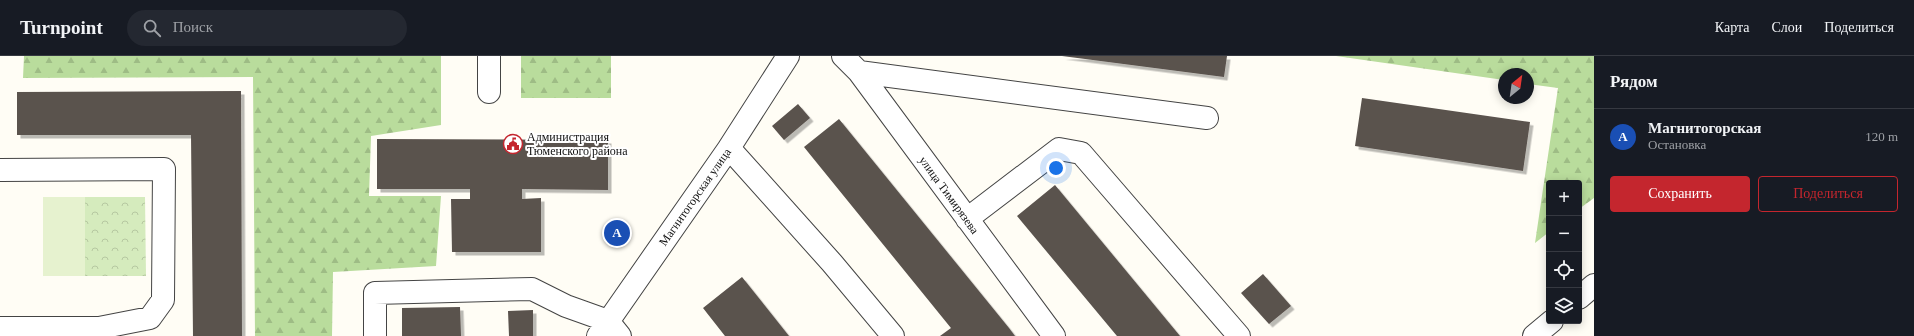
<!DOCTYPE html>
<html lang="ru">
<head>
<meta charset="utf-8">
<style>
  body { margin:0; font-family:Georgia,serif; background:#242831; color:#f1f3f6 }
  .controls { position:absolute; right:12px; bottom:12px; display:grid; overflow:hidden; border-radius:4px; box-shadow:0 2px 10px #0003 }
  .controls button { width:36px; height:36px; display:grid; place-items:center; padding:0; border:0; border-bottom:1px solid #363941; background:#171b24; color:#f1f3f6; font:20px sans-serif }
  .compass { position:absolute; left:1498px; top:12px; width:36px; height:36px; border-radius:50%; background:#171b24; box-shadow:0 2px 10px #0003; rotate:29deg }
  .you { position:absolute; left:1056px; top:112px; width:14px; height:14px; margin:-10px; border:3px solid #fff; border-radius:50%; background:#1a73e8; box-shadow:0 0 0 6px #1a73e833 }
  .badge { display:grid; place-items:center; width:26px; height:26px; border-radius:50%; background:#c4262e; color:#fff; font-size:13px; font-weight:700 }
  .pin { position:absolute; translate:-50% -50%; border:2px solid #fff; box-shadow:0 1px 4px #0006 }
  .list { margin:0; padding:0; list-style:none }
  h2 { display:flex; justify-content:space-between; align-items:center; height:52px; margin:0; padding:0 16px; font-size:17px }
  h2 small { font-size:13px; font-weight:400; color:#9ea1a6 }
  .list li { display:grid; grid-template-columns:26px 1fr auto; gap:12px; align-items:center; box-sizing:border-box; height:56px; padding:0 16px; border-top:1px solid #363941 }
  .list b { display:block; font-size:15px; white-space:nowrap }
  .list p { margin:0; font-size:13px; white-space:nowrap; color:#9ea1a6 }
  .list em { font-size:13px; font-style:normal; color:#9ea1a6 }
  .actions { display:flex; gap:8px; padding:12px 16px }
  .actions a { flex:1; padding:9px 0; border:1px solid #c4262e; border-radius:4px; text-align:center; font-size:14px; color:#c4262e }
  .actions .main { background:#c4262e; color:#fff }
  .icon { flex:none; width:22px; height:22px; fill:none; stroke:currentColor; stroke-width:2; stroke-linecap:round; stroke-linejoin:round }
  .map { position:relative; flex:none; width:1594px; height:280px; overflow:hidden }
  header { display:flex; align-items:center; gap:24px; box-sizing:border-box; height:56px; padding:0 20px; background:#171b24; border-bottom:1px solid #363941 }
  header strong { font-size:19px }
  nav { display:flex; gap:22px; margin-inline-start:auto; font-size:14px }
  .search { width:280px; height:36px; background:#242831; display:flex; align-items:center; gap:10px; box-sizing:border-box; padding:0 14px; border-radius:22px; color:#9ea1a6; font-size:15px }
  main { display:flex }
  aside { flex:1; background:#171b24 }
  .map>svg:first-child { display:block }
  .forest { fill:url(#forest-firs) }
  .park { fill:url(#park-crowns) }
  .pitch { fill:#e6f2cf }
  .building { fill:#5a524d; filter:url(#shadow) }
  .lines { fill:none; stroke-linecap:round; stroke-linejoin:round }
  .minor-casing { stroke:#444; stroke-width:24 }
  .minor { stroke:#fff; stroke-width:22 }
  .labels { text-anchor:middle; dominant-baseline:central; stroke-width:4; stroke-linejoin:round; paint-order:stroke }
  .poi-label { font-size:12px; fill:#111; stroke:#fff; text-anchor:start }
  .street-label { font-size:12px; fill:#111; stroke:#fff }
</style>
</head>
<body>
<header>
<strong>Turnpoint</strong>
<div class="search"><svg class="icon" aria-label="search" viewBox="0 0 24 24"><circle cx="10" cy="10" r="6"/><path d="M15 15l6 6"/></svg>Поиск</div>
<nav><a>Карта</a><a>Слои</a><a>Поделиться</a></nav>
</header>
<main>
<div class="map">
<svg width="1594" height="280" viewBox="0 0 1594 280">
  <defs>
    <pattern id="forest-firs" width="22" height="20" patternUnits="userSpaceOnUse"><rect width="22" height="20" fill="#b9dc9c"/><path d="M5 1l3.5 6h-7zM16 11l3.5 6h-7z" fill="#9ebc85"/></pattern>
    <pattern id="park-crowns" width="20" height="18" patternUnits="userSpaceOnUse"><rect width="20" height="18" fill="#d5ebbd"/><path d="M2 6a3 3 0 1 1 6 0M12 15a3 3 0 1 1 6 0" fill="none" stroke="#b6c8a1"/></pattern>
    <filter id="shadow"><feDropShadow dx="3.5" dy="3.5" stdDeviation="0" flood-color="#0004"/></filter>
  </defs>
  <rect width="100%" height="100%" fill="#fffdf5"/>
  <path class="forest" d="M24,0H441V69L371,80L369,140H441L436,210L333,216L332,280H255L253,21L23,22Z
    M521,0H611V42H521Z
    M1336,0H1594V142L1579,153V127H1549V176L1535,187L1558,32L1528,28V18H1504V24Z"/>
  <path class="park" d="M85,141H145L146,220H85Z"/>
  <path class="pitch" d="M43,141H85V220H43Z"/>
  <path class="building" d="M1062,0H1227L1224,21Z
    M241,35L242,280H193L191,79H17V36Z
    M1362,42L1530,66L1523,115L1355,90Z
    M798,48L810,62L784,84L772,70Z
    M839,63L1009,272L1015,280H940L951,272L804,91Z
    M377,83L608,84V134L522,133V143L541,142V196H452L451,143H470V133H377Z
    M1055,129L1180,280H1117L1017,160Z
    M1263,218L1291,250L1269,268L1241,237Z
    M742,221L789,280H725L703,252Z
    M460,251L461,280H402V252Z
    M533,254V280H509L508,255Z"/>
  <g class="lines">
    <defs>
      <path id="minor" d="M843,0L859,16L1054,280
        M859,16L1207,62
        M489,36V0
        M729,92L832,207L893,280
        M0,114L164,113L163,244L150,262L99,272V280
        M967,163L1059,93L1081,97L1239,280
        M1579,242L1594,229
        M0,272H99
        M375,280V237L532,233L566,250L608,265L620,280
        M598,280L729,92L788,0
        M1534,280L1552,265"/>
    </defs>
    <use href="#minor" class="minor-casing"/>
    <use href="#minor" class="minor"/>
  </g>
  <defs>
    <symbol id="civic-ring" viewBox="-11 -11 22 22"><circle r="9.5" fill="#fff" stroke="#c4262e" stroke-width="1.5"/><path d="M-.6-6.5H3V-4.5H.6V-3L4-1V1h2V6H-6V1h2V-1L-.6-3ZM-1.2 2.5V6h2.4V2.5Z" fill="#c4262e"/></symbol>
  </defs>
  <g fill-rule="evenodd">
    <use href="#civic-ring" x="502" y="77" width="22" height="22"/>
  </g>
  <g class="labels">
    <g class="poi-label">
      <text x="527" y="81">Администрация<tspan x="527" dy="14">Тюменского района</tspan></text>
    </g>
    <g class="street-label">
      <text transform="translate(949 139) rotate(54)">улица Тимирязева</text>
      <text transform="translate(695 141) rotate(-55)">Магнитогорская улица</text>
    </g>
  </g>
</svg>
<div class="controls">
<button>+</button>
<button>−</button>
<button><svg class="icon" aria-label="locate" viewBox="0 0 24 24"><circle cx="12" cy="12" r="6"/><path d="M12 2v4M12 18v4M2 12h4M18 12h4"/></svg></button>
<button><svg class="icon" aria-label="layers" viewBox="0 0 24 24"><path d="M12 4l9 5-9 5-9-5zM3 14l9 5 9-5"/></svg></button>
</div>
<svg class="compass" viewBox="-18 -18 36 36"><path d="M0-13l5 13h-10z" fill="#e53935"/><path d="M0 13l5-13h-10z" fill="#9ea1a6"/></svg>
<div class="you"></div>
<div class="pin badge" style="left:617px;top:177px;background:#1a4fb4">A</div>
</div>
<aside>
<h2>Рядом<small></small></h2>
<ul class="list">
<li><span class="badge" style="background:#1a4fb4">A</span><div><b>Магнитогорская</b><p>Остановка</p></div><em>120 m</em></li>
</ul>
<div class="actions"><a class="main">Сохранить</a><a>Поделиться</a></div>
</aside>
</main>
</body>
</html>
